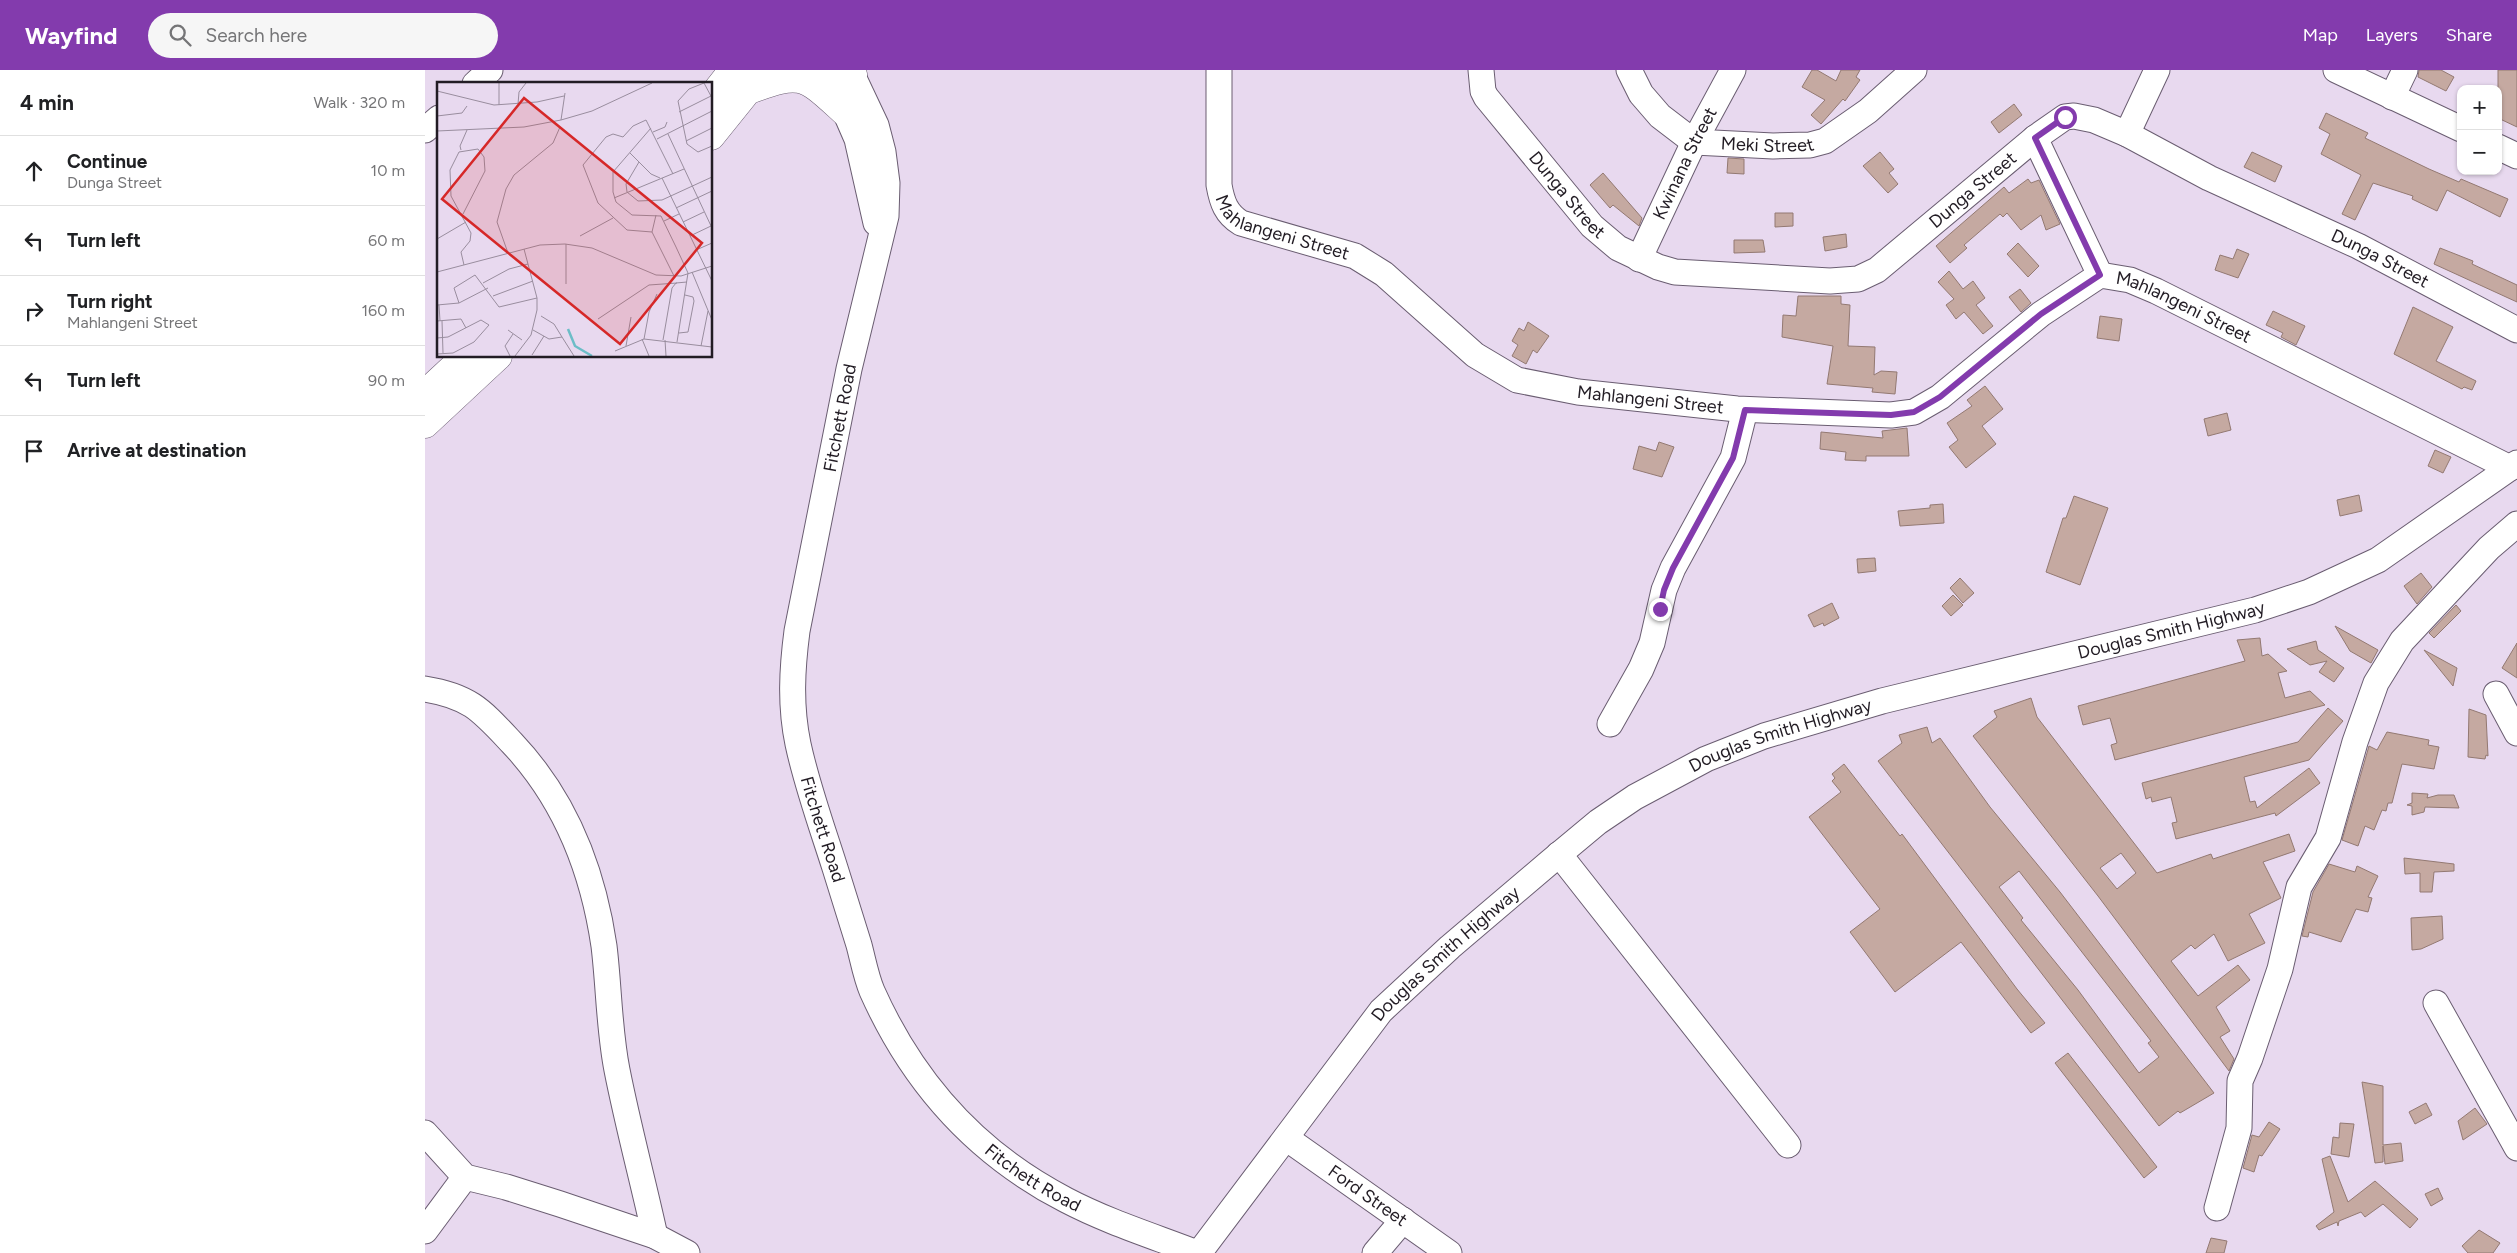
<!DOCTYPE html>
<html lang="en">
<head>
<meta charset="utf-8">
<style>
  body { margin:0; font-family:Figtree,sans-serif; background:#f6f6f6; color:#202124 }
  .controls { position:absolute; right:15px; top:15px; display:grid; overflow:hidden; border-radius:10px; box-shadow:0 1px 4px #0004 }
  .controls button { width:45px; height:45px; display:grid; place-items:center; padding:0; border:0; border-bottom:1px solid #e0e0e0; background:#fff; color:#202124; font:25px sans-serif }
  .stop { position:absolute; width:15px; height:15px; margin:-11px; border:4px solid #833bad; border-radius:50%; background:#fff }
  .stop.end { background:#833bad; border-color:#fff; box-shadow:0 1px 5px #0008 }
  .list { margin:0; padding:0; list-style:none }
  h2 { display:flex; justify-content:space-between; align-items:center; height:65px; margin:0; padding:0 20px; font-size:21px }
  h2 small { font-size:16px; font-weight:400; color:#757577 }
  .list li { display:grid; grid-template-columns:32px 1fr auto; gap:15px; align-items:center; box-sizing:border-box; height:70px; padding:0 20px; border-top:1px solid #e0e0e0 }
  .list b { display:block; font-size:19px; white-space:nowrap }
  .list p { margin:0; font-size:16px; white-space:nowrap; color:#757577 }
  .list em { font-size:16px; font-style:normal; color:#757577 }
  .icon { flex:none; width:28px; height:28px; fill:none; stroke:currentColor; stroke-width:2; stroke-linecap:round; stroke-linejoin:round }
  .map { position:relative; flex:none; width:2092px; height:1183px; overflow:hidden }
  header { display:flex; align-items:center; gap:30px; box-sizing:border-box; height:70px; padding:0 25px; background:#833bad; color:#fff }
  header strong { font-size:24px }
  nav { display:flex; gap:28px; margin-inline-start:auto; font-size:18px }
  .search { width:350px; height:45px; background:#f6f6f6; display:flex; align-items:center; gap:12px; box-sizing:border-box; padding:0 18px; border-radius:28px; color:#757577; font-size:19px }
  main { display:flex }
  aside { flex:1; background:#fff }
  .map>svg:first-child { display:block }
  .building { fill:#c5a9a1; stroke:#937972; fill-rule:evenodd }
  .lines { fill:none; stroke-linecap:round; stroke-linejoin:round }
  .minor-casing { stroke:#6a5d71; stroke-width:27 }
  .major-casing { stroke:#6a5d71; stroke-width:29 }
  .minor { stroke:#fff; stroke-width:25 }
  .major { stroke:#fff; stroke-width:28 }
  .route { stroke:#833bad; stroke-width:6 }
  .labels { text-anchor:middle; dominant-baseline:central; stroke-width:5; stroke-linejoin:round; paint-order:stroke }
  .street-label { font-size:18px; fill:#221c24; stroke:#fff }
  .inset-river { fill:none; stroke:#6cbdc7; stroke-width:2.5 }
  .inset-road { fill:none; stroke:#998d9e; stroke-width:1 }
  .view { fill:#d62828; fill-opacity:0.15; stroke:#d62828; stroke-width:2.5 }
  .inset-edge { fill:none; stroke:#221c24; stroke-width:2.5 }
</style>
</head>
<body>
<header>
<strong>Wayfind</strong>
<div class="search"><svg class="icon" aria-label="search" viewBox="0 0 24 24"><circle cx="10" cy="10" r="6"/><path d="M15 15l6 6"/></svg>Search here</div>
<nav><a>Map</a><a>Layers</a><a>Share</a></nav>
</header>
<main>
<aside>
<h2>4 min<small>Walk · 320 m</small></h2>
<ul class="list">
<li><svg class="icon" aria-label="ahead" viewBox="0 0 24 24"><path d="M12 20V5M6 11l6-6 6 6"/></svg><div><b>Continue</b><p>Dunga Street</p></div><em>10 m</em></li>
<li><svg class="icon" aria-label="left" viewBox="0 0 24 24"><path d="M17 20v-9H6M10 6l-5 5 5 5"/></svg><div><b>Turn left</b></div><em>60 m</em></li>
<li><svg class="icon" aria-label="right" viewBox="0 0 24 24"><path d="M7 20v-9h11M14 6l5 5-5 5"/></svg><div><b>Turn right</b><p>Mahlangeni Street</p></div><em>160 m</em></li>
<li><svg class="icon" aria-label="left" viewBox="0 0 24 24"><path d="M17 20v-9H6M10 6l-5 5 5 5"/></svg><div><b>Turn left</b></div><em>90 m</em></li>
<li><svg class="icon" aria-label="arrive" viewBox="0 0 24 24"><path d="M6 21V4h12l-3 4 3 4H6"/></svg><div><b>Arrive at destination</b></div></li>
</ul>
</aside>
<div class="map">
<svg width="2092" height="1183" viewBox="0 0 2092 1183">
  <rect width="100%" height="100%" fill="#e8d9ef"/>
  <path class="building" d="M1387,0H1392L1411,11L1416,0H1435L1431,7L1435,10L1420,31L1418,29L1396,54L1386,45L1400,30L1377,17Z
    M1994,0H2016L2029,7L2021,21L1993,7Z
    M2073,0H2092V57L2073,48Z
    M1589,34L1597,45L1574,63L1566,52Z
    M1901,43L1943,63L1940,68L2004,99L2034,112L2036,109L2083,129L2075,147L2022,120L2012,141L1987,129L1988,126L1948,113L1930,150L1917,144L1936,105L1896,84L1905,64L1894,58Z
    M1455,82L1469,99L1464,103L1473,114L1463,123L1438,96Z
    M1827,82L1857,96L1850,112L1819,97Z
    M1303,88L1319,89V104L1302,103Z
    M1178,103L1217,148L1214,156L1188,135L1185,138L1165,115Z
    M1603,109L1606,113L1614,110L1635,154L1621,160L1616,145L1596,160L1582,143L1578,147L1575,144L1539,175L1542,178L1525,193L1511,176L1579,117L1584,123Z
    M1350,143H1368V156L1350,157Z
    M1421,164L1422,177L1400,181L1398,167Z
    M1309,170H1338L1340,182L1309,183Z
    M1593,173L1614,196L1603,207L1582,184Z
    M2015,178L2048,191L2047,194L2092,215V232L2009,194Z
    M1812,179L1824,184L1813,208L1790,200L1795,185L1808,189Z
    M1524,201L1538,219L1548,211L1560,228L1551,235L1568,256L1558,264L1539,242L1531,249L1521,235L1529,229L1513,212Z
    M1595,219L1606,233L1596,242L1584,227Z
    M1373,226H1416V234L1425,235L1423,276L1450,277L1449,305L1456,301L1472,302L1470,324L1447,322L1448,318L1402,314L1408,276L1357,267L1358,245L1371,246Z
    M1988,237L2028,257L2011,291L2051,311L2047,320L2039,317L2037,319L1969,284Z
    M1848,241L1880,256L1871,275L1856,267L1858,263L1841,255Z
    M1675,246L1697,249L1694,271L1672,268Z
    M1103,252L1124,266L1112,283L1108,280L1101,294L1087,286L1093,275L1087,271L1094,258L1099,261Z
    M1560,316L1578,339L1557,356L1571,374L1541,398L1524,377L1533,370L1522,353L1547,336L1542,330Z
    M1802,343L1806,360L1783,366L1779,349Z
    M1482,358L1484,386H1441V391L1420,390L1421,382L1395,379L1396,362L1458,368L1457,361Z
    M1234,372L1249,377L1237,407L1208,399L1214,376L1231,381Z
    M2010,380L2026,387L2018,403L2003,396Z
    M1934,425L1937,441L1915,446L1912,430Z
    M1649,426L1683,438L1655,515L1621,502L1638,448H1641Z
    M1518,434L1519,453L1475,456L1473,441L1505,438V435Z
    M1450,488L1451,501L1433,503L1432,489Z
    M1996,503L2007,517L1992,534L1979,516Z
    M1535,508L1549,523L1538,533L1525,518Z
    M1528,525L1538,535L1526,546L1517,536Z
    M1407,533L1414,548L1399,556L1398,553L1389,557L1383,545Z
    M2031,535L2036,541L2009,568L2004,563Z
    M1910,556L1953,580L1946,593L1925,581Z
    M1835,568L1837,586L1843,584L1862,601L1853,603L1860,628L1885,621L1900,635L1690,690L1686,675L1692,673L1685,648L1658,655L1653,636L1820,591L1812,570Z
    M1891,571L1893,580L1919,598L1909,612L1894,602L1902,591L1885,595L1862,579Z
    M2092,573V608L2077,598Z
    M1999,580L2032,598L2028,616Z
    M1606,628L1612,647L1732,803L1786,784L1788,789L1864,764L1870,781L1838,792L1856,828L1824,844L1840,873L1803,891L1789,864L1770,879L1766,875L1746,891L1773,926L1813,895L1825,910L1791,937L1805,961L1795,967L1809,989L1804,1001L1673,826L1548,666L1572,647L1569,641ZM1696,783L1711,803L1692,819L1675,798Z
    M1903,638L1918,651L1884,690L1819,707L1825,732L1830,731L1832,738L1884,698L1895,713L1851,746L1850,743L1751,769L1747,753L1752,752L1746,727L1727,732L1726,727L1721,729L1717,713L1873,672Z
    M2044,639L2061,645L2063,686L2061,685L2060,689L2043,687Z
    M1502,657L1507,673L1515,668L1565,737L1635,822L1789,1023L1755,1043L1753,1041L1734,1056L1708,1022L1453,691L1477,673L1474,665ZM1594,801L1726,971L1723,973L1734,987L1714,1003L1653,920L1596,850L1598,848L1574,817Z
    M1962,662L2004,670L2003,675L2014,677L2009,699L1977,694L1967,733H1963L1961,741L1957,740L1949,760L1940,756L1933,776L1917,770L1944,676L1952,680Z
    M1419,694L1475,766L1477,764L1592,919L1620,953L1606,963L1536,872L1470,922L1425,862L1455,839L1384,747L1416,722L1407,711L1410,708L1407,704Z
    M1987,723L2003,724L2002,728L2013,725H2029L2034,738L2000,737L1999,742L1987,745V736L1982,735L1987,733Z
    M1979,788L2029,794V801L2009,802L2007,822H1995V803L1980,804Z
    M1904,794L1930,802L1932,796L1953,806L1943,827L1947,828L1943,842L1931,839L1916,872L1884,862L1883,867L1877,866L1888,822Z
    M2017,846L2018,869L1996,879L1987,880L1986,848Z
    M1643,983L1732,1097L1719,1108L1630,993Z
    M1937,1012L1958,1016V1075L1976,1073L1978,1091L1960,1094L1958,1076V1092L1950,1093Z
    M2001,1033L2007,1045L1990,1054L1984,1042Z
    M2050,1038L2062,1054L2038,1070L2033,1051Z
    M1844,1052L1855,1059L1837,1086L1834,1085L1829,1102L1818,1098L1827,1065L1834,1067Z
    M1915,1053L1929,1054L1924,1087L1906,1084L1908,1067L1914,1068Z
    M1905,1086L1923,1132L1950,1111L1993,1149L1985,1158L1958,1134L1940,1147L1936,1142L1914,1151L1913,1156L1912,1152L1894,1160L1891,1156L1909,1142L1897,1089Z
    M2013,1118L2018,1129L2006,1136L2000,1124Z
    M2054,1160L2075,1173L2068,1183H2043L2037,1176Z
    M1786,1168L1802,1171L1799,1183H1781Z"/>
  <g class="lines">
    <defs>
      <g id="minor">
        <path d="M402,0L432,69L451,153"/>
        <path id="s1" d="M425,0L451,55L458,82L462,113L461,146L424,299L372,561C367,599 365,636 373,674C382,716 397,757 410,798C418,823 426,849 434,875C438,890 441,907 447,921C488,1013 552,1084 641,1130C683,1152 728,1166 772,1183"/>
        <path id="s2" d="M794,0V115C797,132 801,144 816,153L930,186L959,204L1050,285L1092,310L1153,322L1312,339L1466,345L1489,342L1515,327L1616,244L1675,205L1705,210L1731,221L2085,398"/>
        <path id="s3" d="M1056,0L1058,21L1061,27L1167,156L1193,178L1233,197L1250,202L1405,211L1433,209L1452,200L1610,68L1640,47L1649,46L1669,50L1702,64L1784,108L1933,176L2092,260"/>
        <path id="s4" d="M1204,0L1216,24L1235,46L1269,72L1348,76L1385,75L1400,71L1443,41L1489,0"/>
        <path d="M1911,0L2036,59"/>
        <path d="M50,14L65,0"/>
        <path d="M1967,27L1980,0"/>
        <path d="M0,60L14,48"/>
        <path d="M1702,64L1732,0"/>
        <path d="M1610,68L1675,205"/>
        <path d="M2073,77L2092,86"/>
        <path id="s5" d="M1214,189L1269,72L1308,0"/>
        <path d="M0,619C45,626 57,641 87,673C140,729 168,801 179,876C184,917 184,960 192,1000C203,1056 218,1111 230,1166"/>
        <path d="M2071,624L2092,663"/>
        <path d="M1185,654L1216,599L1227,573L1239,520L1248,498L1308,388L1320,340"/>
        <path d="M1134,784L1363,1075"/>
        <path d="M2011,933L2092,1078"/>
        <path d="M0,1063L40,1107L81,1117L135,1134L230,1166L262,1183"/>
        <path id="s6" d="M861,1068L1024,1183"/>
        <path d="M1792,1138L1814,1058L1815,1011L1825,988L1855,899L1874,817L1903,768L1930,672L1951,613L1977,571L2064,478L2092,454"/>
        <path d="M0,1161L40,1107"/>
        <path id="s7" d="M774,1183L956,941L1025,877L1125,792L1173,752L1210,727L1281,689L1339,666L1457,631L1830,540L1884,522L1953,490L2092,393"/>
        <path d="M950,1183L978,1150"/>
      </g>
      <path id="major" d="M426,0L428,5
        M324,20C378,0 379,5 420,42
        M286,28L308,0
        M286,66L335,5
        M0,324L41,286
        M0,354L73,286"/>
    </defs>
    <use href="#minor" class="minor-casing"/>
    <use href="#major" class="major-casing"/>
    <use href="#minor" class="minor"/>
    <use href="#major" class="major"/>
  </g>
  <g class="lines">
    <path class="route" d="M1235,539L1239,520L1248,498L1308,388L1320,340L1466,345L1489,342L1515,327L1616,244L1675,205L1610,68L1640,47"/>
  </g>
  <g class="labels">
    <g class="street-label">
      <text stroke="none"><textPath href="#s4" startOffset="172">Meki Street</textPath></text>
      <text stroke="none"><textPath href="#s5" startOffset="106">Kwinana Street</textPath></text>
      <text stroke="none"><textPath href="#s3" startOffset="620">Dunga Street</textPath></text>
      <text stroke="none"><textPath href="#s3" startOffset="155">Dunga Street</textPath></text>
      <text stroke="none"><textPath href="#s2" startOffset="199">Mahlangeni Street</textPath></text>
      <text stroke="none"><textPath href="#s3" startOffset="1085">Dunga Street</textPath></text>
      <text stroke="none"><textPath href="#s2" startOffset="1205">Mahlangeni Street</textPath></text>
      <text stroke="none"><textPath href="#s2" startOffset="619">Mahlangeni Street</textPath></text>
      <text transform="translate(415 348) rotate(-79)">Fitchett Road</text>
      <text stroke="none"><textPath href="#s7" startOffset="1199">Douglas Smith Highway</textPath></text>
      <text stroke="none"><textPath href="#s7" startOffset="794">Douglas Smith Highway</textPath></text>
      <text stroke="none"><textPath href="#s1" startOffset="780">Fitchett Road</textPath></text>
      <text stroke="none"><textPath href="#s7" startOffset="389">Douglas Smith Highway</textPath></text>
      <text stroke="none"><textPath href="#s1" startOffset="1200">Fitchett Road</textPath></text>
      <text stroke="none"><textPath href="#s6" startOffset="100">Ford Street</textPath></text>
    </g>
  </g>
  <g transform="translate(12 12)">
    <rect width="275" height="275" fill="#e8d9ef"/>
    <path class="inset-river" d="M131,247L138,264L155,274"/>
    <path class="inset-road" d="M62,1V23M267,1L252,7L241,19L250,62L261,70L275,64M267,1L275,16M0,9L57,23L100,20L127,14M81,22L82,10L89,1M242,30L274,14M0,34L25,31L30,24M124,38L128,11M214,46L176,90V110L179,120L195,133L224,134L239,165L251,191L240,260M0,49L87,45L124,38L155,29L215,1M216,50L228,45L230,40M231,52L275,146M220,57L275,29M249,59L275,46M24,68L23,64L30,48M193,71L214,92L223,96M202,80L189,102L190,110L201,119L225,118L275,95M236,92L209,38L196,44L186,55L176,52L169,55L146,83L161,121L190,148L215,150L237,194M225,96L275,199M177,116L247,87M239,126L275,109M26,132L48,89L47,75L41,67L22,70L13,88L14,114L34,151L33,159L24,170L27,183M227,139L242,132M246,140L267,130M215,150L219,133M143,154L176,136M253,154L274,144M0,157L29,140M259,168L275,161M71,171L60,140L69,107L77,93L116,61L123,45M0,190L103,163L128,162L155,166L219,193L244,194L275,184M255,190L275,238M46,201L72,187L91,182M129,202V162M56,214L96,199M22,221L17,206L38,193L62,225L100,216M0,223L22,221L51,206M2,223L3,239M161,237L212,203L240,201M0,239L24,237L29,246M5,239L6,271M71,248L85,258M96,248L112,257L125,255L117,242L104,234M242,251L251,250L257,219L256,215L248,213M125,255L137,274M0,256L11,255L44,238L52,243L37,260L16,271L0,272M205,257L212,274M207,257L212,230L220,212M226,258L235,206L239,201L250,200M228,258L229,274M189,264L194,235M264,264L271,229M178,269L207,257L275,265M95,273L107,254M73,274L68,264L76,252M78,274L94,253L100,228V216L87,167"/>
    <path class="view" d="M87,16L265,161L183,262L5,117Z"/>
    <rect width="275" height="275" class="inset-edge"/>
  </g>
</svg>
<div class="controls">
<button>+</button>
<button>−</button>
</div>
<div class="stop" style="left:1640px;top:47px"></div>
<div class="stop end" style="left:1235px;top:539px"></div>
</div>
</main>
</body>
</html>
